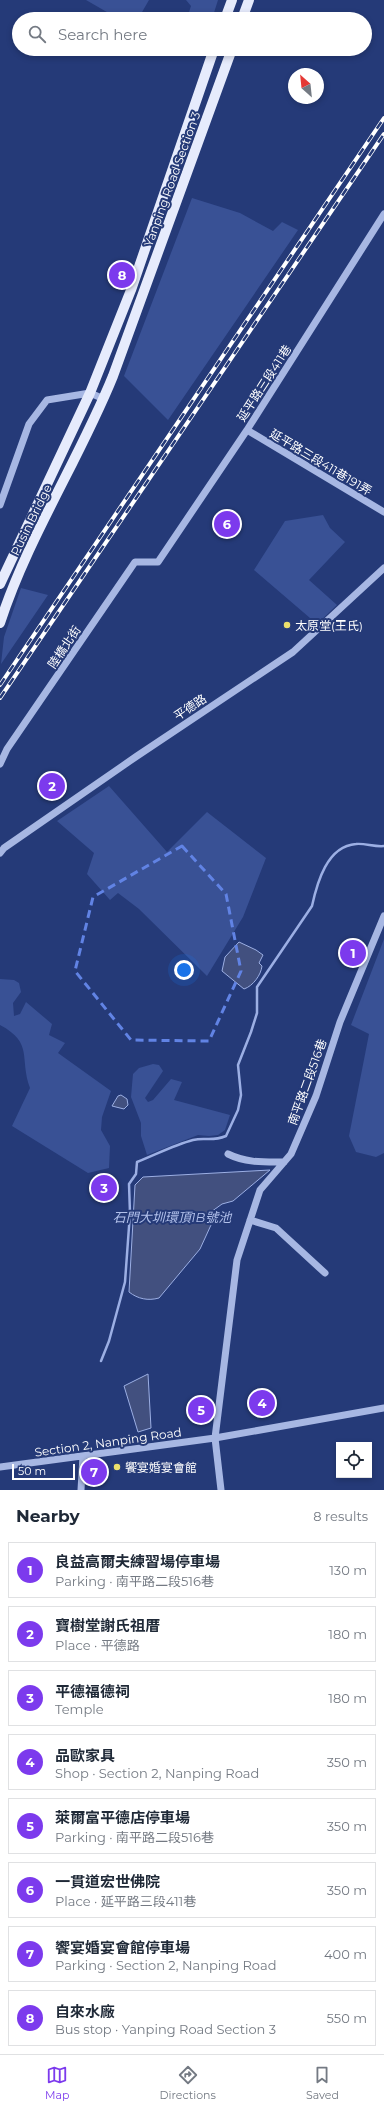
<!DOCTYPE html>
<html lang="en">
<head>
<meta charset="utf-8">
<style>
  body { margin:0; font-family:Montserrat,"Noto Sans TC",sans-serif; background:#f6f6f7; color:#1f2937 }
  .controls { position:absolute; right:12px; bottom:12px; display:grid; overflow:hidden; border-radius:0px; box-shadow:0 2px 6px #0003 }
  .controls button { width:36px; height:36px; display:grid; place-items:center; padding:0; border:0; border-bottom:1px solid #e0e1e3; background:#fff; color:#1f2937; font:20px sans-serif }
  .compass { position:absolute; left:288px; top:68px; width:36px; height:36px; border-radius:50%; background:#fff; box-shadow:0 2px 6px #0003; rotate:333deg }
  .scale { position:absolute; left:12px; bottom:10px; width:63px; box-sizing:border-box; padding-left:4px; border:2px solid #fff; border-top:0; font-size:11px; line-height:14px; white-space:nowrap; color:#fff; -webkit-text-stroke:3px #253a78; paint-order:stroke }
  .you { position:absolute; left:184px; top:970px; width:14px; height:14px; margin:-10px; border:3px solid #fff; border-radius:50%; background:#1a73e8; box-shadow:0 0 0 6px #1a73e833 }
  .badge { display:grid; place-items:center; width:26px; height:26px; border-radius:50%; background:#7c3aed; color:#fff; font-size:13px; font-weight:700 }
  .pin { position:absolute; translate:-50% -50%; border:2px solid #fff; box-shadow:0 1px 4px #0006 }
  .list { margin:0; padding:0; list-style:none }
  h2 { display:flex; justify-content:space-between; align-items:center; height:52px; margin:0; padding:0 16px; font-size:17px }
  h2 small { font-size:13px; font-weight:400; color:#747a83 }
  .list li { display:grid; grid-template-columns:26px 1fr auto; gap:12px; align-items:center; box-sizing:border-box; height:56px; margin:0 8px 8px; padding:0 8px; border:1px solid #e0e1e3; border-radius:0px }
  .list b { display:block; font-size:15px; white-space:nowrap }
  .list p { margin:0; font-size:13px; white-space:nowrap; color:#747a83 }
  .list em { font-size:13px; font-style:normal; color:#747a83 }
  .icon { flex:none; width:22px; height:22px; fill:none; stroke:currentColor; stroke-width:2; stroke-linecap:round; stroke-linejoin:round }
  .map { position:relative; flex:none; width:384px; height:1490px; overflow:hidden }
  .search { position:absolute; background:#fff; box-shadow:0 2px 6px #0003; left:12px; right:12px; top:12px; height:44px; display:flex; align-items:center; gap:10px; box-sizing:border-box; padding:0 14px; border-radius:22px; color:#747a83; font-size:15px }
  .sheet { height:564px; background:#fff }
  nav { display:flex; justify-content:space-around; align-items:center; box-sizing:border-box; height:56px; border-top:1px solid #e0e1e3; background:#fff; font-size:11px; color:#747a83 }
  nav a { display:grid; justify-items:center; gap:2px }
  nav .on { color:#7c3aed }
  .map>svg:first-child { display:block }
  .green { fill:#395195 }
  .water { fill:#42507f; stroke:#9cafe4 }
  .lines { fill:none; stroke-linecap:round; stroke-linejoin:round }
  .stream { stroke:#9cafe4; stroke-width:2.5 }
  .minor { stroke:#a7b7e3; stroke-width:7 }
  .major { stroke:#e6ebfc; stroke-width:10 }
  .rail-casing { stroke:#fff; stroke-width:4 }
  .rail { stroke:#253a78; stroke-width:2.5; stroke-dasharray:8; stroke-linecap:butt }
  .marked { fill:none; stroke:#6183e4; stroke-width:3; stroke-dasharray:8 5; stroke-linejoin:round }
  .poi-dot { fill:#ecdf6c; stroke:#253a78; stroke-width:1.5 }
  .labels { text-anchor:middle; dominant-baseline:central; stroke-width:4; stroke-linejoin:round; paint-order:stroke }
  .street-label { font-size:12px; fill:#fff; stroke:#253a78 }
  .poi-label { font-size:12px; fill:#fff; stroke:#253a78; text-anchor:start }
  .water-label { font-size:13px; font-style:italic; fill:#b2c1eb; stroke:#253a78 }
</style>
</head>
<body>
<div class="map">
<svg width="384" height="1490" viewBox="0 0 384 1490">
  <rect width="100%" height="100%" fill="#253a78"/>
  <path class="green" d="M86,0H149L138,19H119Z
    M186,0H218L212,19L187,18L191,6Z
    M192,198L240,213L273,231L282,222L298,230L168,420L124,376Z
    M323,515L330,528L345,542L309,580L337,605L317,624L254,570L285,521Z
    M21,588L48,595L1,664L4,637Z
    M109,786L167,852L207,812L266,858L243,917L207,976L139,909L118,893L110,900L87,874L94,853L57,821Z
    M384,939V1153L376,1157L356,1152L349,1136L369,1034L351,1025Z
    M0,979L14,980L19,983L21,992L13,1003L14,1016L20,1014L26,1002L52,1024L49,1035L65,1043L58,1053L111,1091L102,1117L101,1130L110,1146L109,1168L88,1173L12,1126L30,1088C19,1058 34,1043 0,1025Z
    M153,1064L159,1065L163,1071L145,1098L148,1102L153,1100L171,1079L182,1082L174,1100L230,1115L225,1130L218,1135L209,1136L198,1135L147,1155L141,1136V1123L131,1097L133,1074L139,1068Z"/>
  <path class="water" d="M239,942L256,950L263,955L259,963L262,966C261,975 253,986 244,989L222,971L225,957Z
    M121,1095L127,1099L128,1105L124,1109L112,1106L118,1096Z
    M270,1170L233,1201L222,1204L211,1212V1225L200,1249L159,1298C148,1301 138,1299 129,1292L135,1185L143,1177Z
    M148,1374L151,1428L138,1432L124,1386Z"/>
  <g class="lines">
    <path class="stream" d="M101,1361L109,1341L125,1282L130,1213L129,1184L136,1174L137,1162C155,1155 174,1145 193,1140C206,1137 211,1142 226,1136L238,1110L241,1095L238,1065L251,1032L257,1013V987L312,906C317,883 327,846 356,844C365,843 374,847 384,846"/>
    <path class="minor" d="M247,430L384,512
      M0,505L29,424L47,400L90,393L104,399
      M0,764L7,749L135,562H158L247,430L384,214
      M0,853L4,848L137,756L293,652L384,568
      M228,1154C246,1163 264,1162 284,1162
      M250,1220L276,1228L325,1273
      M0,1467L215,1438L384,1408
      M81,1490L83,1456
      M221,1490L215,1438L237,1260L260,1190L291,1154L316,1096L340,1022L384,916"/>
    <path class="major" d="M225,19L232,0
      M242,19L249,0
      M0,584L90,393L131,290L214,49
      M0,623C28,537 79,460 113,376L232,49"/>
    <defs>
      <path id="rail" d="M0,685L384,118
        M0,698L384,134"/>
    </defs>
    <use href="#rail" class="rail-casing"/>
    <use href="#rail" class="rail"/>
  </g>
  <path class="marked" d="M182,846L226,894L241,971L209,1041L131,1040L75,971L93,897Z"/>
  <g class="poi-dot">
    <circle cx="287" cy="625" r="4"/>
    <circle cx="117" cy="1467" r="4"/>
  </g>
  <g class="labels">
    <g class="street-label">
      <text transform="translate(172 179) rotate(-70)">Yanping Road Section 3</text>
      <text transform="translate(264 383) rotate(-57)">延平路三段411巷</text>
      <text transform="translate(321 462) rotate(31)">延平路三段411巷191弄</text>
      <text transform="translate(31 520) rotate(-64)">Pusin Bridge</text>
      <text transform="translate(64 647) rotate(-56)">陸橋北街</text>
      <text transform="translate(190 707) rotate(-34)">平德路</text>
      <text transform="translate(307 1082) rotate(-70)">南平路二段516巷</text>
      <text transform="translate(108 1442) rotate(-8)">Section 2, Nanping Road</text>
    </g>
    <g class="poi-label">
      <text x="295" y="625">太原堂(王氏)</text>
      <text x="125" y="1467">饗宴婚宴會館</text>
    </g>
    <g class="water-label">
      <text x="172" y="1217">石門大圳環頂1B號池</text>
    </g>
  </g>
</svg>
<div class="controls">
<button><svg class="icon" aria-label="locate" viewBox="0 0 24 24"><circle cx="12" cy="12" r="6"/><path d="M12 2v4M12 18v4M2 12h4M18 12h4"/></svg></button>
</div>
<svg class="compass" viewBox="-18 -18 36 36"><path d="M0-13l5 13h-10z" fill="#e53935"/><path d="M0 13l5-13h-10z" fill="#747a83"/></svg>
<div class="scale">50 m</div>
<div class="you"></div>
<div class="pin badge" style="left:353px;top:953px">1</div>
<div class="pin badge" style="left:52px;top:786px">2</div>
<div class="pin badge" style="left:104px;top:1188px">3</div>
<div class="pin badge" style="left:262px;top:1403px">4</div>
<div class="pin badge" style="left:201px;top:1410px">5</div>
<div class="pin badge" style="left:227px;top:524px">6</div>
<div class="pin badge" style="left:94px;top:1472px">7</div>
<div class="pin badge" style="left:122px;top:275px">8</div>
<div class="search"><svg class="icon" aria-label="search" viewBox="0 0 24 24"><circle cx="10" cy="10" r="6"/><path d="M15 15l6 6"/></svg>Search here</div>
</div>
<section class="sheet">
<h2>Nearby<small>8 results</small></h2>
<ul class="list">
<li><span class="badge">1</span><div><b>良益高爾夫練習場停車場</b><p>Parking · 南平路二段516巷</p></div><em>130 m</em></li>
<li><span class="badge">2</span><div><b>寶樹堂謝氏祖厝</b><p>Place · 平德路</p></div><em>180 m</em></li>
<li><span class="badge">3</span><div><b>平德福德祠</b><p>Temple</p></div><em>180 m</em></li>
<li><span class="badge">4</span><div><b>品歐家具</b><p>Shop · Section 2, Nanping Road</p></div><em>350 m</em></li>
<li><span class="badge">5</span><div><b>萊爾富平德店停車場</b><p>Parking · 南平路二段516巷</p></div><em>350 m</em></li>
<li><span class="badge">6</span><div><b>一貫道宏世佛院</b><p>Place · 延平路三段411巷</p></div><em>350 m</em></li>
<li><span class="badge">7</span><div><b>饗宴婚宴會館停車場</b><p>Parking · Section 2, Nanping Road</p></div><em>400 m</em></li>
<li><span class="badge">8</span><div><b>自來水廠</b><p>Bus stop · Yanping Road Section 3</p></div><em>550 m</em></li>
</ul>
</section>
<nav>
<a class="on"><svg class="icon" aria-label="map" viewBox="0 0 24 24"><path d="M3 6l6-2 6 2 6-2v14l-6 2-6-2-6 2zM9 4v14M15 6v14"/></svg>Map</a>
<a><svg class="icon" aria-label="directions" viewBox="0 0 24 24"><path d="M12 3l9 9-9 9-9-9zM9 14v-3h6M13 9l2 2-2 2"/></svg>Directions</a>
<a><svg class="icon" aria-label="saved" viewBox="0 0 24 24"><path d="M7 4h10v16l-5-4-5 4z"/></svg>Saved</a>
</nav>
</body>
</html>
